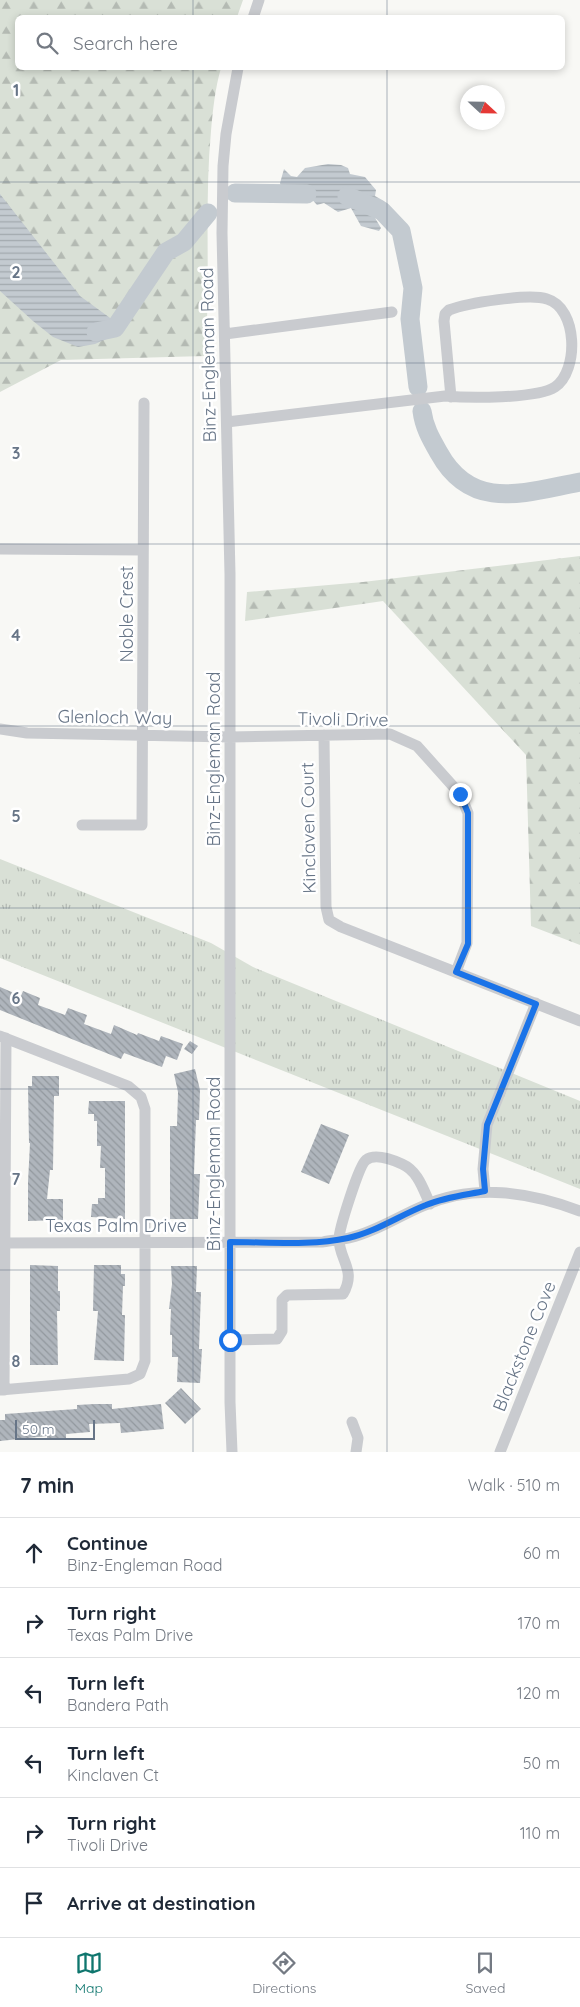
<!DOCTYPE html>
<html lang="en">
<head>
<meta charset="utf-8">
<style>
  body { margin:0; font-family:Quicksand,sans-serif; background:#f6f6f7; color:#1f2937 }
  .compass { position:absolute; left:460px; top:85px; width:45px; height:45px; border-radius:50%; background:#fff; box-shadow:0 2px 8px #0003; rotate:112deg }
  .scale { position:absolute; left:15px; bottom:12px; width:80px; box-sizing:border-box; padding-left:5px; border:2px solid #677587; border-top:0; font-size:14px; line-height:18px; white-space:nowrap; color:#677587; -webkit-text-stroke:4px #fff; paint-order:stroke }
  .stop { position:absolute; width:15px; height:15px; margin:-11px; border:4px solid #1a73e8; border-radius:50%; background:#fff }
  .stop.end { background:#1a73e8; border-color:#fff; box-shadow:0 1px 5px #0008 }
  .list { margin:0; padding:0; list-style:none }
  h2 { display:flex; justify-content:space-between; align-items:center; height:65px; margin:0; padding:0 20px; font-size:21px }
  h2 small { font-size:16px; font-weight:400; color:#747a83 }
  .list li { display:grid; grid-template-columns:32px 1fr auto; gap:15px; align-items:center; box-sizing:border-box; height:70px; padding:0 20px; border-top:1px solid #e0e1e3 }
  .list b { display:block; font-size:19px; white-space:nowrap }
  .list p { margin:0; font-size:16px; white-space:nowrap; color:#747a83 }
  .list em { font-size:16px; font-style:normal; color:#747a83 }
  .icon { flex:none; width:28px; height:28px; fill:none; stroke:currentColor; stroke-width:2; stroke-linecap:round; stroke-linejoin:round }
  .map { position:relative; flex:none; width:580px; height:1452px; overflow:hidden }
  .search { position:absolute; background:#fff; box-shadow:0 2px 8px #0003; left:15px; right:15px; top:15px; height:55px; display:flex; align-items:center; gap:12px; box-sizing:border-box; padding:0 18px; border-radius:8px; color:#747a83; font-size:19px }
  .sheet { height:485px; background:#fff }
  nav { display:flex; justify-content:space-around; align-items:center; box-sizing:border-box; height:70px; border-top:1px solid #e0e1e3; background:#fff; font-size:14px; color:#747a83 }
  nav a { display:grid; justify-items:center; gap:2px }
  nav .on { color:#0f766e }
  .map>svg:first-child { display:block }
  .grass { fill:url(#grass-tufts) }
  .forest { fill:url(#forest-firs) }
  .water { fill:url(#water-rules) }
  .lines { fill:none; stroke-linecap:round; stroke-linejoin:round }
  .river { stroke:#c3cad0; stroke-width:19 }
  .building { fill:url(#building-back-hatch) }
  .minor { stroke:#c9cbcf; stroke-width:11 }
  .route { stroke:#1a73e8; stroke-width:6 }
  .grid { fill:none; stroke:#677587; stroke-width:1; stroke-opacity:0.55 }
  .labels { text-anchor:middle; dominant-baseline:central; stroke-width:5; stroke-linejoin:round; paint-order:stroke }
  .street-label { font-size:18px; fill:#677587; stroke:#fff }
  .grid-label { font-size:16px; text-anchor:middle; font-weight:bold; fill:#677587; stroke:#fff; stroke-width:5; stroke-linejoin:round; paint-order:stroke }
</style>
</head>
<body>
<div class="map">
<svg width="580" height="1452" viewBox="0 0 580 1452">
  <defs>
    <pattern id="grass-tufts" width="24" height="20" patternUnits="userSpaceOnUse" patternTransform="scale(1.25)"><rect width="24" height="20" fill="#d9e0d6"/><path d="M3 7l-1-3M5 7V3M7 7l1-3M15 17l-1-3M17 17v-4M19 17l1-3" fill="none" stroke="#b4bab3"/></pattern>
    <pattern id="forest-firs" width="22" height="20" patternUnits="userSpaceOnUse" patternTransform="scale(1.25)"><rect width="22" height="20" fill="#d9e0d6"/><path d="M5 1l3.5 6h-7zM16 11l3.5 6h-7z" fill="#b4bab3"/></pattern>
    <pattern id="water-rules" width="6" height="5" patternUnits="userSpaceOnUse" patternTransform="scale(1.25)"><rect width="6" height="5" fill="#c3cad0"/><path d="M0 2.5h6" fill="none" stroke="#a2a9ae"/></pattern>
    <pattern id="building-back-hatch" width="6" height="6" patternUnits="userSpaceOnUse" patternTransform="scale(1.25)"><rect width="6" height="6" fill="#afb5bc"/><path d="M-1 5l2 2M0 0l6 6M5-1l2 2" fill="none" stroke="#92989e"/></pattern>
  </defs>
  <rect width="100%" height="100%" fill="#f8f8f5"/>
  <path class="grass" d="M0,859L211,943L253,967L580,1101V1189L0,958Z"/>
  <path class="forest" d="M0,0H243L237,17L18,18V68H221C215,89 213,109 211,131C204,206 211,282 205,356L61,360L0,392Z
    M580,556V945L531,926L526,755L383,601L245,621L247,592L363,582Z"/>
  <path class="water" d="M328,164L341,165L348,168L350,174L365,177L376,190L375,196L384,201L395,214L378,201L368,206L381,228L379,231L361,226L351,208L338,212L324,203L317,205L308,195L283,196L280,183L284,169L291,176L297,177L305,168Z
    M0,194L80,296L117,323L111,337L95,344L78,347L53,337L33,321L0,291Z"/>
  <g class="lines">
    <path class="river" d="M235,193L307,194
      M347,196L382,211L401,231L413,288L410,319L418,387
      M96,332L115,328L166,252L184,242L208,213
      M422,411C424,427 431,439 439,453C472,513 526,492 580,482"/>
  </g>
  <path class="building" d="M0,987L21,996L23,991L40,998L38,1005L65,1015L68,1008L87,1015L84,1024L111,1034L114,1025L137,1035L138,1033L159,1041L161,1036L183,1044L177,1060L166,1056L162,1067L124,1053L121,1059L0,1010Z
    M190,1041L198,1046L192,1054L184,1049Z
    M195,1069L200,1090L199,1120H196L194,1174H200L198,1219H170V1126H177L178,1092L174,1074Z
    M32,1076H59V1096H54L53,1170H50L47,1199H63V1220L28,1221V1182L30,1143H29L28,1086H32Z
    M89,1101H125V1219L91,1217L92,1204H98V1198H105V1168H100L101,1146H97V1121H94V1114H88Z
    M321,1124L349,1135L329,1184L301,1172Z
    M30,1265L58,1266V1291H60V1311H57L58,1365H30Z
    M94,1265H121V1274H125V1286H123L122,1315H125L124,1361L94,1360L98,1311H93Z
    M171,1266H197L196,1292H201L199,1349H202L200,1383L177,1382L178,1357H172V1335H170L171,1309H169L172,1284Z
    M181,1388L201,1409L185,1424L165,1403Z
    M95,1404H112V1409L161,1404L164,1429L121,1433L120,1423L89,1424L90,1432L66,1434V1439L47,1440V1436L0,1441V1420H5V1414L77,1409V1405Z"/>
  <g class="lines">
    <path class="minor" d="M253,18L259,0
      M225,334L392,312
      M227,422L445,396C467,398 537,399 555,387C579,371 578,308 547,299C529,293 467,303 449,310L445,314L444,321L451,397
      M0,549L143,550
      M0,729L27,733L230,737L390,734L417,746L460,794L468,813L467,943L456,972
      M324,735L326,907L329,920L341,927L580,1021
      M82,825H142L144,403
      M0,1036L128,1086L141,1097L145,1109V1361L140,1374L129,1379L0,1390
      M485,1191L483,1169L487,1125L536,1003
      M0,1243L323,1242C331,1240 341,1240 349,1238C375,1232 399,1216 423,1206C475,1183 529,1192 580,1211
      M230,1340L277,1339L282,1331V1300L287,1295L343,1294C357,1270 339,1260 339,1239C339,1229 359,1165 366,1160C375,1153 393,1160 402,1164C418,1171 423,1189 430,1204
      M4,1390L6,1038
      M352,1422L358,1438L356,1452
      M232,1452L230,1402V574L222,233L223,166L226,134L238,68
      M500,1452L580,1252"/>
  </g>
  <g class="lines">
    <path class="route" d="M230,1340V1242C269,1242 311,1246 348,1238C376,1232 400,1215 426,1205C445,1197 465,1195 485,1191L483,1169L487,1125L536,1004L456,972L468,944V813L460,794"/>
  </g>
  <path class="grid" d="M193,0V18M387,0V18M193,68V1452M387,68V1452M0,182H580M0,363H580M0,544H580M0,726H580M0,908H580M0,1089H580M0,1270H580"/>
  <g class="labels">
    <g class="street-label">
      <text transform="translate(208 355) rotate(-91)">Binz-Engleman Road</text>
      <text transform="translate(126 614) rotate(-90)">Noble Crest</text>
      <text transform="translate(115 717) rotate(1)">Glenloch Way</text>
      <text transform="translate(343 719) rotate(1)">Tivoli Drive</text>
      <text transform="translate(213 759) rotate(-90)">Binz-Engleman Road</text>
      <text transform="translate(308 828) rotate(-91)">Kinclaven Court</text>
      <text transform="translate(213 1164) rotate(-90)">Binz-Engleman Road</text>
      <text x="116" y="1225">Texas Palm Drive</text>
      <text transform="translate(524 1346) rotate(-68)">Blackstone Cove</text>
    </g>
  </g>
  <g class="grid-label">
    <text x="16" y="96">1</text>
    <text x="16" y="278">2</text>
    <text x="16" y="459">3</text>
    <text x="16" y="641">4</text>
    <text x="16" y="822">5</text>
    <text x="16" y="1004">6</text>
    <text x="16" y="1185">7</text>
    <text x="16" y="1367">8</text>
  </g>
</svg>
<svg class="compass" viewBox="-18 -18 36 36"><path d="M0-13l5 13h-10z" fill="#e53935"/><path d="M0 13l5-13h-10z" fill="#747a83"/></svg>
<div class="scale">50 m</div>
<div class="stop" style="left:230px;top:1340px"></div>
<div class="stop end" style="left:460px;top:794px"></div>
<div class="search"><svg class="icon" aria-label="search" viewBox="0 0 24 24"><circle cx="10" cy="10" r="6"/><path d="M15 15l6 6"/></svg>Search here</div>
</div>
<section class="sheet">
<h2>7 min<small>Walk · 510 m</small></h2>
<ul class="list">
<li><svg class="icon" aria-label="ahead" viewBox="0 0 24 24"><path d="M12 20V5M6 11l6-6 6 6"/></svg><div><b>Continue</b><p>Binz-Engleman Road</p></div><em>60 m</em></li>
<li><svg class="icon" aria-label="right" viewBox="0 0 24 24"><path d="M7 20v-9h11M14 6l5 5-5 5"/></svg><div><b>Turn right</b><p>Texas Palm Drive</p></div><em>170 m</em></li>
<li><svg class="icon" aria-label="left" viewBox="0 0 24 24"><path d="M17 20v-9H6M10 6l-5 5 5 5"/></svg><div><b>Turn left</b><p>Bandera Path</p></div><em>120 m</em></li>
<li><svg class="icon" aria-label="left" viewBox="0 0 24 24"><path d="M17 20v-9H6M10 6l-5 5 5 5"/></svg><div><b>Turn left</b><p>Kinclaven Ct</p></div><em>50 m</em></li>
<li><svg class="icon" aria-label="right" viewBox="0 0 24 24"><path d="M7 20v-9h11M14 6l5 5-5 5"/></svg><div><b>Turn right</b><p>Tivoli Drive</p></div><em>110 m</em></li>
<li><svg class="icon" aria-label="arrive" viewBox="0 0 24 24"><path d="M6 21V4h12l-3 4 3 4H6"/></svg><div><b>Arrive at destination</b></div></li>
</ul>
</section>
<nav>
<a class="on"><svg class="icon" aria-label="map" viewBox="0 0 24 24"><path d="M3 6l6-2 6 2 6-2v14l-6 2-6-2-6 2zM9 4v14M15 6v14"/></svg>Map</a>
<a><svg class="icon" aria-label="directions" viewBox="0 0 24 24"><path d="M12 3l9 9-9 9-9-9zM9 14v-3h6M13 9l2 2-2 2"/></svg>Directions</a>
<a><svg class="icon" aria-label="saved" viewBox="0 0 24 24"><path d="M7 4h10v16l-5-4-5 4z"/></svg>Saved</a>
</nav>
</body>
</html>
